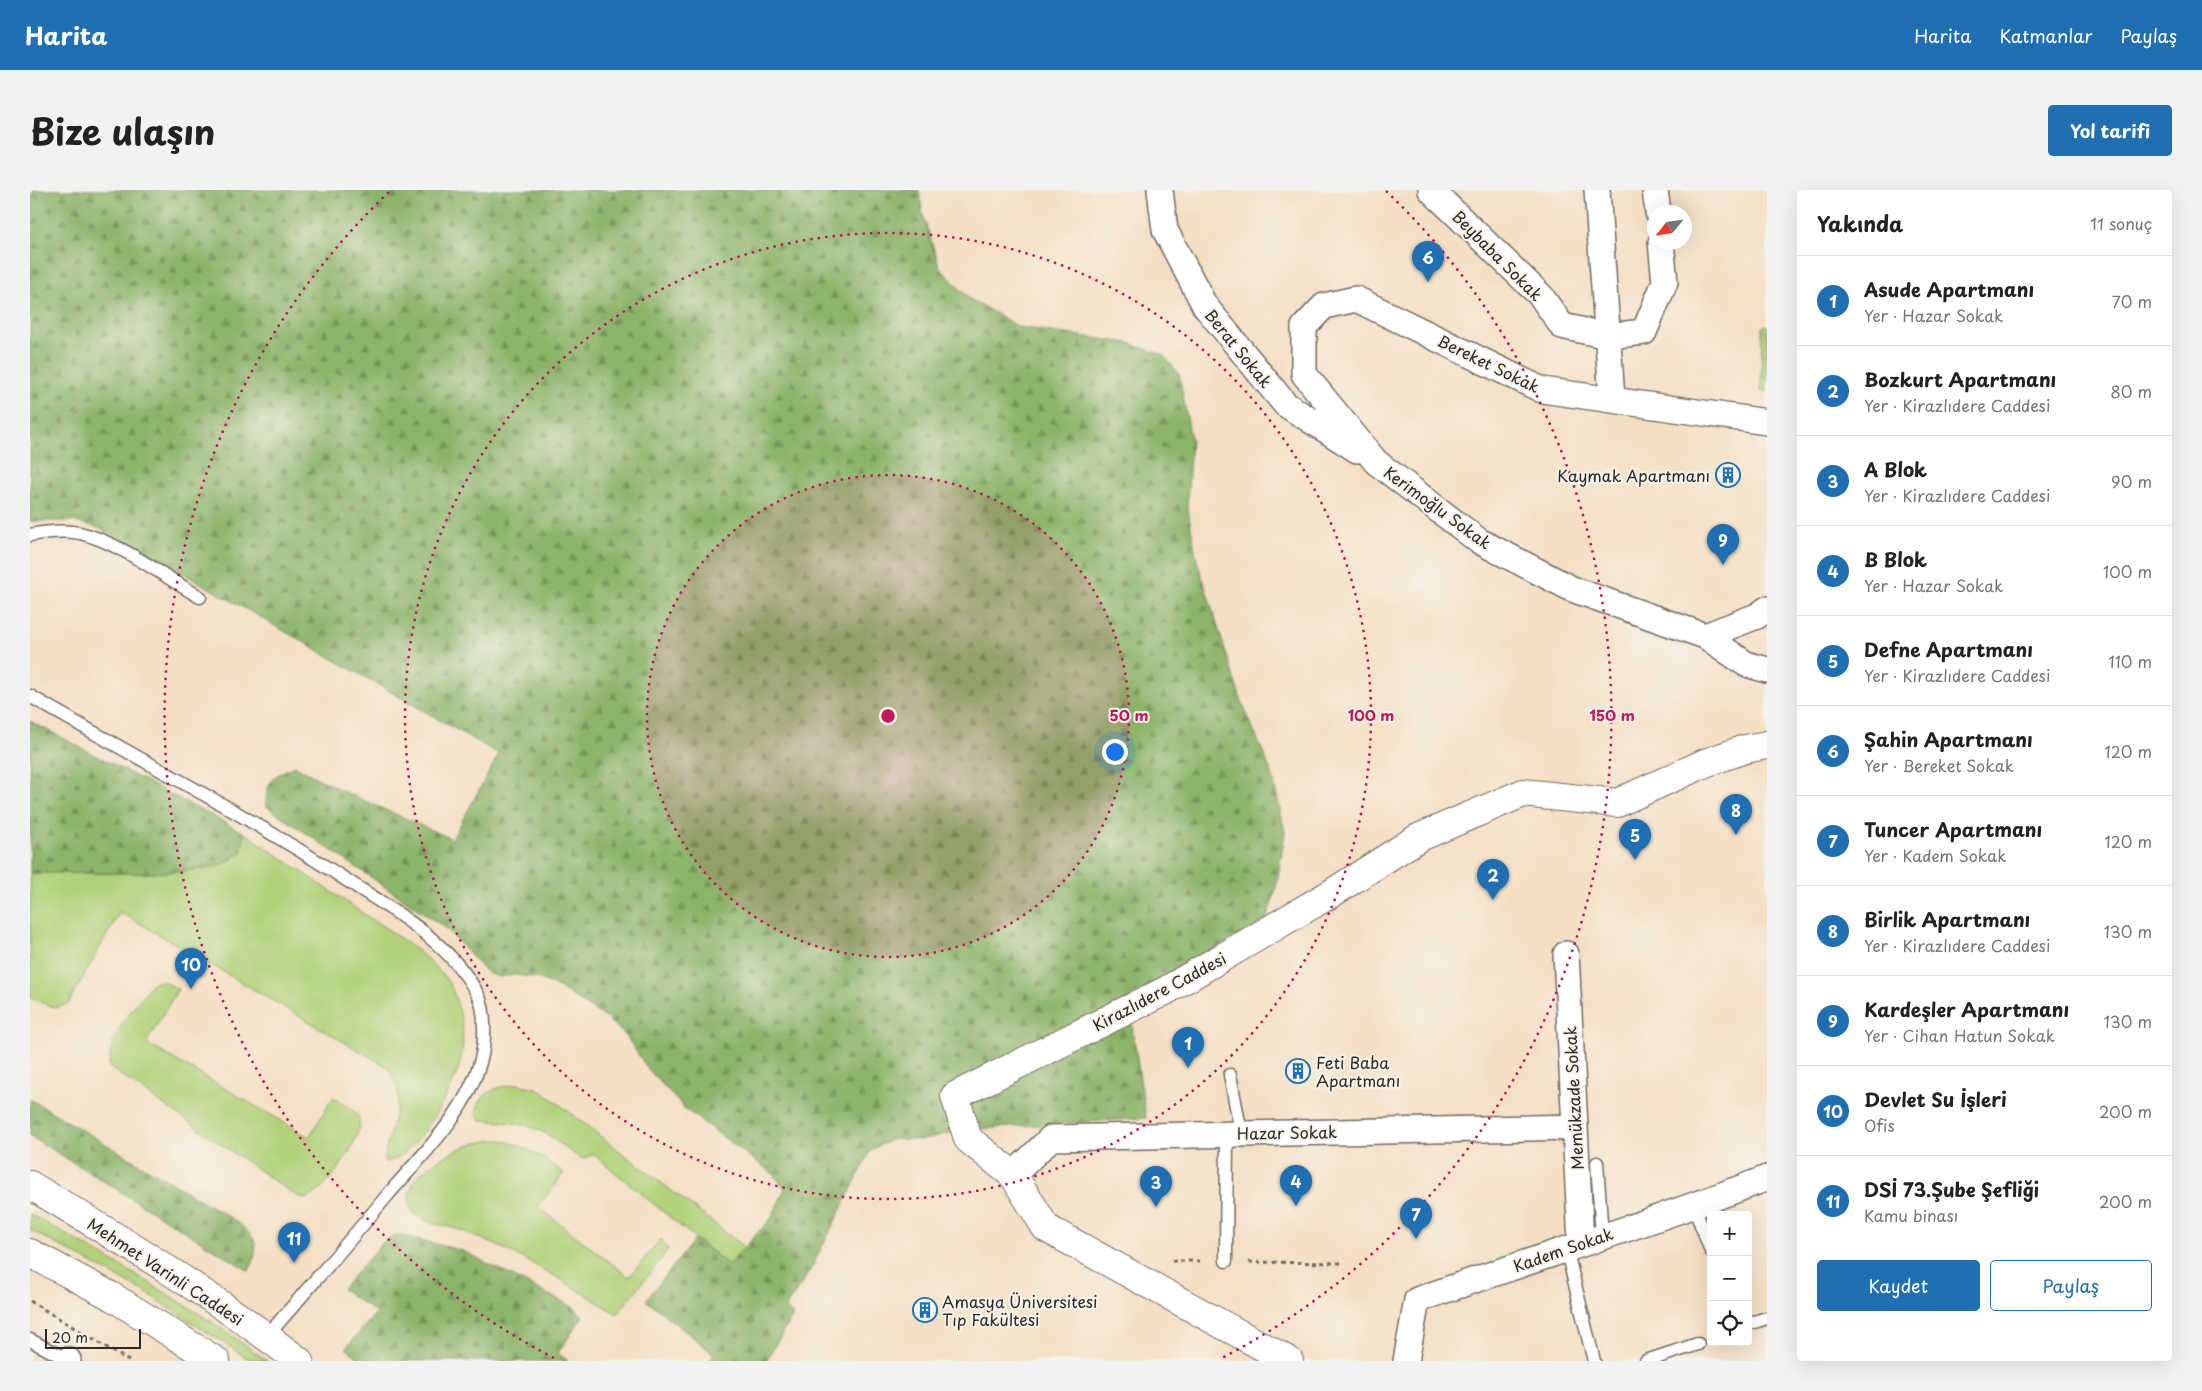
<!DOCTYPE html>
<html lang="tr">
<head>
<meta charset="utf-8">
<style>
  body { margin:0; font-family:"Playpen Sans",sans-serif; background:#f2f2f2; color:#222 }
  .controls { position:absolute; right:15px; bottom:15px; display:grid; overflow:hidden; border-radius:5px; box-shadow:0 5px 20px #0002 }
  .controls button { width:45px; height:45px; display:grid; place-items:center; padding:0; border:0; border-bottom:1px solid #e0e0e0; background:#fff; color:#222; font:25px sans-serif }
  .compass { position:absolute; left:1617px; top:15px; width:45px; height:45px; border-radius:50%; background:#fff; box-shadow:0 5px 20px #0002; rotate:240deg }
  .scale { position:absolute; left:15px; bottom:12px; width:96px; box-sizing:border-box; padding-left:5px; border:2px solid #2b2b2b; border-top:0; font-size:14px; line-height:18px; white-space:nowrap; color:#2b2b2b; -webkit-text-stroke:4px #f7f3e8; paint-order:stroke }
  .you { position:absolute; left:1084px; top:561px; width:18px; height:18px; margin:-12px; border:4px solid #fff; border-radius:50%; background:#1a73e8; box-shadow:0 0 0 8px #1a73e833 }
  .badge { display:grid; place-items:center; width:32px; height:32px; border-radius:50%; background:#1f6fb2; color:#fff; font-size:16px; font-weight:700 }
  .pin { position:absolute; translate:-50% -41px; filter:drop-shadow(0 1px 2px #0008) }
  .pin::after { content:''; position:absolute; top:26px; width:18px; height:15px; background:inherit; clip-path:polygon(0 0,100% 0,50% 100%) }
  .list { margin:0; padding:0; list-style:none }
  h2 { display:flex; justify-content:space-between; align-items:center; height:65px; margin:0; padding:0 20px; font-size:21px }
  h2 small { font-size:16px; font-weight:400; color:#767676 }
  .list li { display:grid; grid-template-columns:32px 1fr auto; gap:15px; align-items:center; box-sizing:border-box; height:90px; padding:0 20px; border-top:1px solid #e0e0e0 }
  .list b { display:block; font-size:19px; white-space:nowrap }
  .list p { margin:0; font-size:16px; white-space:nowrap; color:#767676 }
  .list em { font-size:16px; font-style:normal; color:#767676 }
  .actions { display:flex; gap:10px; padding:15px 20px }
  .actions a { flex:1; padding:11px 0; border:1px solid #1f6fb2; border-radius:5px; text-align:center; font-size:18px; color:#1f6fb2 }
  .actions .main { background:#1f6fb2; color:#fff }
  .icon { flex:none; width:28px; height:28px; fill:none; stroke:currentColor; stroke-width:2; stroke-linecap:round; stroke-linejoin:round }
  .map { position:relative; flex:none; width:1737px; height:1171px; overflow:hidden; border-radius:5px }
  header { display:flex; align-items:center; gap:30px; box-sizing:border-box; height:70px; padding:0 25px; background:#1f6fb2; color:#fff }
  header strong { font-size:24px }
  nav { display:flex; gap:28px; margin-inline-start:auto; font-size:18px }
  .intro { display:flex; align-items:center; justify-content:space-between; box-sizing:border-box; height:120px; padding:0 30px }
  h1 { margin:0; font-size:35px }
  .button { padding:12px 22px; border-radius:5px; background:#1f6fb2; color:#fff; font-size:18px; font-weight:700 }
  main { display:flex; gap:30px; padding:0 30px }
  aside { flex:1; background:#fff; border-radius:5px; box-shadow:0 5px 20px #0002 }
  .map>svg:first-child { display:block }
  .green { fill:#b1d27a; stroke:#6e7e52 }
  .forest { fill:url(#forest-firs); stroke:#5c704a }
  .park { fill:url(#park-crowns); stroke:#6e7e52 }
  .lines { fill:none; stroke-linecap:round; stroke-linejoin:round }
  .service-casing { stroke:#716a61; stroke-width:15 }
  .minor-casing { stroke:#716a61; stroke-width:28 }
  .tertiary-casing { stroke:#716a61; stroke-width:30 }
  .primary-casing { stroke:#716a61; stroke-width:30 }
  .path { stroke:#716a61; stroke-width:3; stroke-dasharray:4 4; stroke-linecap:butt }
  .service { stroke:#fff; stroke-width:12 }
  .minor { stroke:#fff; stroke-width:25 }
  .tertiary { stroke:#fff; stroke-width:28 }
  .primary { stroke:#fff; stroke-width:28 }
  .ring { fill:none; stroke:#c2185b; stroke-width:2.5; stroke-dasharray:2.5 5 }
  .labels { text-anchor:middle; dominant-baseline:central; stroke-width:4; stroke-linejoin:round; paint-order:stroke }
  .street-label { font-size:16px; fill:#2b2b2b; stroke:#f7f3e8 }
  .poi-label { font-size:16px; fill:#2b2b2b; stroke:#f7f3e8; text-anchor:start }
  .centre { fill:#c2185b; stroke:#f7f3e8; stroke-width:2.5 }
  .ring-label { font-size:15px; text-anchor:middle; font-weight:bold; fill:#c2185b; stroke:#f7f3e8; stroke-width:4; stroke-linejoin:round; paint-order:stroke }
</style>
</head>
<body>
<header>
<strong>Harita</strong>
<nav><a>Harita</a><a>Katmanlar</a><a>Paylaş</a></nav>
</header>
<div class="intro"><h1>Bize ulaşın</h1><a class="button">Yol tarifi</a></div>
<main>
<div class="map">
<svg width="1737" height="1171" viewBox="0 0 1737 1171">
  <defs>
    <pattern id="forest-firs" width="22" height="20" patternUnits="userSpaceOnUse" patternTransform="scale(1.25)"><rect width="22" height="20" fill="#8cb46a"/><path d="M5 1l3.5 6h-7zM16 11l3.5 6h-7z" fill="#739357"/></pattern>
    <pattern id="park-crowns" width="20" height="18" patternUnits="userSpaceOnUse" patternTransform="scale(1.25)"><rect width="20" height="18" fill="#b1d27a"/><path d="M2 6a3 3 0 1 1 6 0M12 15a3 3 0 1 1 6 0" fill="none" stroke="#98b46a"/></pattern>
  </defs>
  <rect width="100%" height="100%" fill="#f7f3e8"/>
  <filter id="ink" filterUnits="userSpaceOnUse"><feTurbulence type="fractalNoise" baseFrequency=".02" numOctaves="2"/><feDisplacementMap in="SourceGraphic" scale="10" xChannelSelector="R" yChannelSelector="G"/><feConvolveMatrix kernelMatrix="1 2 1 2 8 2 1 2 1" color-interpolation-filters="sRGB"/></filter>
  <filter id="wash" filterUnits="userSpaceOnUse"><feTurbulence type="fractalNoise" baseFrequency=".0096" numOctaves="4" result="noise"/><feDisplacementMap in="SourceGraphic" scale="20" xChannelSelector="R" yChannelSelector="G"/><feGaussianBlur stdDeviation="1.12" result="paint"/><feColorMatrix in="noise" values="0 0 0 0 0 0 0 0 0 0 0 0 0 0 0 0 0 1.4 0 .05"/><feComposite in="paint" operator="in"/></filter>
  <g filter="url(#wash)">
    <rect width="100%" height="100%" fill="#f4dfc4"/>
    <path class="green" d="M215,643C255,670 294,697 334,724C364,744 397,763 419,793C422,798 424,805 426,810C438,844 434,877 415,908C401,931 384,966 355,972C354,947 373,921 367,896C366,890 361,884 359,878L90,722L38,814L26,818L0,808V683H121L164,680L192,675L211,663Z
      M133,791L148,799L116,853L279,947L303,907C312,913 327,919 329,930C333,951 295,1001 276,1009L265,1005L79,877C79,844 103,819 122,793Z
      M487,894L507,898L521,908L716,1058L699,1076L563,964L553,969C538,962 527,950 513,942C493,932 472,932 450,930L446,924C450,901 467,897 487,894Z
      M470,950C496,955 513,968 534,983L508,1017L599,1087L631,1049L638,1059L634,1066L587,1124C536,1092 486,1061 430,1040C416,1035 394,1034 384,1023C372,1011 384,988 394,980C419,962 440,951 470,950Z
      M0,1024C80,1070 163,1115 237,1171H222L115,1102L0,1040Z"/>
    <path class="forest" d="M0,0H889L893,25L910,78L940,109L989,137L1099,153L1133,165L1149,184L1161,249L1157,314L1167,371L1210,507L1242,584L1255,642L1246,699L1236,730L1098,808L1116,928L933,940L892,950L863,949L841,960L780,1081L755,1118L763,1125L736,1171H679L684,1164L616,1110L665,1049L699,1075L742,1027L755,998L742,983L654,918L618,879L596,846L577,829L529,797L508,788L485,785L469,787L457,783L417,739L236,616C236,591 242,586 264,576L315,602L422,649L469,564L109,358L69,338L43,331H0Z
      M0,531L215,643L211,663L192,675L164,680L121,683H0Z
      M0,909L201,1028C224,1044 233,1053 219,1081L0,946Z
      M368,1044L433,1061L543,1117L553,1126L528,1163L538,1171H332L316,1158L346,1123L312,1099L355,1050Z"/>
    <path class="park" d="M1737,135V201H1731L1732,137Z"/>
  </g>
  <g filter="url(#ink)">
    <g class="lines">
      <defs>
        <path id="service" d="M0,345C15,342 35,340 50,343C89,352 135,387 170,407
          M0,506C107,569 218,625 321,693C368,723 423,755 449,807C456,822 455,854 451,869C437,923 391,966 356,1007C317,1054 277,1100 237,1146
          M1200,885L1211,943
          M1567,973L1572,1046
          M1664,1017L1681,1061
          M1536,1058L1564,1171
          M1196,1071L1197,943
          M1718,1134L1737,1128
          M0,1150L38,1170
          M1616,1171L1668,1154"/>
        <path id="minor" d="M1130,0L1135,40L1175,116L1255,214L1327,260
          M1401,0L1511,106L1532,136L1578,146L1614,142L1635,92L1631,52
          M1567,0L1582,208
          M1625,0L1628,22
          M1737,232L1512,200L1326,109L1294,116L1274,137V184L1346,272L1449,351L1542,399L1675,446L1716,474L1737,480
          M1675,446L1727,426L1737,419
          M1536,764L1551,1053
          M983,985L1021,948L1545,937
          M38,1171V1170
          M1376,1171L1387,1110C1503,1069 1622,1033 1737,988"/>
        <path id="tertiary" d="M1259,1171L1016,1038L983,985L938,949L925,906L1135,801L1302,703L1388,648L1493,603L1587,613L1675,573L1715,559L1737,555"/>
        <path id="primary" d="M0,995C92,1050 184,1106 269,1171
          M0,1063L81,1106L186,1171"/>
      </defs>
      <use href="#service" class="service-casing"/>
      <use href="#minor" class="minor-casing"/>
      <use href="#tertiary" class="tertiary-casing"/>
      <use href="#primary" class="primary-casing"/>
      <path class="path" d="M1142,1071H1173
        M1219,1072L1314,1073
        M0,1111L99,1171"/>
      <use href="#service" class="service"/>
      <use href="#minor" class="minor"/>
      <use href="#tertiary" class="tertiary"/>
      <use href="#primary" class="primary"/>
    </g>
  </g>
  <circle cx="858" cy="526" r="241" fill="#c2185b" fill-opacity=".12"/>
  <g class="ring">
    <circle cx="858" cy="526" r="241"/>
    <circle cx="858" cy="526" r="483"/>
    <path d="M524 1168A724 724 0 0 1 360 1M1356 1A724 724 0 0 1 1192 1168"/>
  </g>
  <defs>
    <symbol id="building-ring" viewBox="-11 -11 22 22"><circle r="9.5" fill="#f7f3e8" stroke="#1f6fb2" stroke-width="1.5"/><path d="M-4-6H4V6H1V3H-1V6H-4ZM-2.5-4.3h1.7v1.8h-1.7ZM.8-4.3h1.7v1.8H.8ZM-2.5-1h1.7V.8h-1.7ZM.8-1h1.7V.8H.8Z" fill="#1f6fb2"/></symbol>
  </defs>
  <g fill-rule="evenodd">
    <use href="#building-ring" x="1684" y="271" width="28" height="28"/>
    <use href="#building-ring" x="1254" y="867" width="28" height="28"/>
    <use href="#building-ring" x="881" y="1106" width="28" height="28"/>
  </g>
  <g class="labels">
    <g class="street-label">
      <text transform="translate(1468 65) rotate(45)">Beybaba Sokak</text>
      <text transform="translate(1209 158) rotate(51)">Berat Sokak</text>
      <text transform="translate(1459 173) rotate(26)">Bereket Sokak</text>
      <text transform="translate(1408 317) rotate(36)">Kerimoğlu Sokak</text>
      <text transform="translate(1129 801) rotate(-28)">Kirazlıdere Caddesi</text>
      <text transform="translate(1543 908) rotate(-93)">Memükzade Sokak</text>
      <text transform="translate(1257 942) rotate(-1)">Hazar Sokak</text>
      <text transform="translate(1533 1059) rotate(-19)">Kadem Sokak</text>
      <text transform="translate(136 1081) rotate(33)">Mehmet Varinli Caddesi</text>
    </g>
    <g class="poi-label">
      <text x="1680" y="285" text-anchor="end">Kaymak Apartmanı</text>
      <text x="1286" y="872">Feti Baba<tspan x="1286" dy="18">Apartmanı</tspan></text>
      <text x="912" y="1111">Amasya Üniversitesi<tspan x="912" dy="18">Tıp Fakültesi</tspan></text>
    </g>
  </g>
  <circle cx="858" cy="526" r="8" class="centre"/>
  <g class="ring-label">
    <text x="1099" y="531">50 m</text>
    <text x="1341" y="531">100 m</text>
    <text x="1582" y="531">150 m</text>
  </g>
</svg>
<div class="controls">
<button>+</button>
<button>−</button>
<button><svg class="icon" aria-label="locate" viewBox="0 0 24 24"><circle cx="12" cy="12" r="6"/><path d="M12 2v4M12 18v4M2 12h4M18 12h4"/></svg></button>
</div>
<svg class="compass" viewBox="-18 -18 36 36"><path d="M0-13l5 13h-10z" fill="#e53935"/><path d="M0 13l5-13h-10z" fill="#767676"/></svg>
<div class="scale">20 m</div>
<div class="you"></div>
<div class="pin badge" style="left:1158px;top:878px">1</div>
<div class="pin badge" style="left:1463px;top:710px">2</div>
<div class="pin badge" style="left:1126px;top:1017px">3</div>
<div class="pin badge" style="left:1266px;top:1016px">4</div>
<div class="pin badge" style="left:1605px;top:670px">5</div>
<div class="pin badge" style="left:1398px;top:92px">6</div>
<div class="pin badge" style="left:1386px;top:1049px">7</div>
<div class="pin badge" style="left:1706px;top:645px">8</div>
<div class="pin badge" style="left:1693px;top:375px">9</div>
<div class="pin badge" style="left:161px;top:799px">10</div>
<div class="pin badge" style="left:264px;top:1073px">11</div>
</div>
<aside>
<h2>Yakında<small>11 sonuç</small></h2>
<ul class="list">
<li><span class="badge">1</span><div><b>Asude Apartmanı</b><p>Yer · Hazar Sokak</p></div><em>70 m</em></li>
<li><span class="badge">2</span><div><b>Bozkurt Apartmanı</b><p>Yer · Kirazlıdere Caddesi</p></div><em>80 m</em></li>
<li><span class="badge">3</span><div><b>A Blok</b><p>Yer · Kirazlıdere Caddesi</p></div><em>90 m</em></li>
<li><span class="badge">4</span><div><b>B Blok</b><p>Yer · Hazar Sokak</p></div><em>100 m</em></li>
<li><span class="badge">5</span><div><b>Defne Apartmanı</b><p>Yer · Kirazlıdere Caddesi</p></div><em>110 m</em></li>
<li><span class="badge">6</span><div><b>Şahin Apartmanı</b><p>Yer · Bereket Sokak</p></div><em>120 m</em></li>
<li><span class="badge">7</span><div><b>Tuncer Apartmanı</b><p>Yer · Kadem Sokak</p></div><em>120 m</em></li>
<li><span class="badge">8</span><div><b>Birlik Apartmanı</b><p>Yer · Kirazlıdere Caddesi</p></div><em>130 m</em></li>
<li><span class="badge">9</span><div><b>Kardeşler Apartmanı</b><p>Yer · Cihan Hatun Sokak</p></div><em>130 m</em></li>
<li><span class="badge">10</span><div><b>Devlet Su İşleri</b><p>Ofis</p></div><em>200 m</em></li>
<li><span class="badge">11</span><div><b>DSİ 73.Şube Şefliği</b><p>Kamu binası</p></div><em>200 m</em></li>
</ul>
<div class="actions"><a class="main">Kaydet</a><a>Paylaş</a></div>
</aside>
</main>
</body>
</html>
